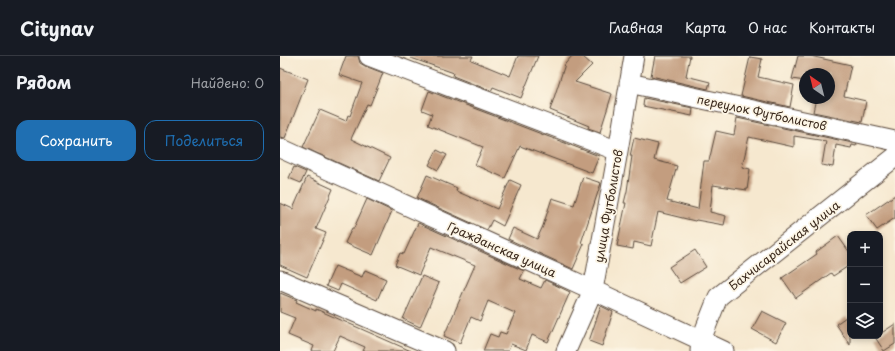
<!DOCTYPE html>
<html lang="ru">
<head>
<meta charset="utf-8">
<style>
  body { margin:0; font-family:"Playpen Sans",sans-serif; background:#20242c; color:#f1f3f6 }
  .controls { position:absolute; right:12px; bottom:12px; display:grid; overflow:hidden; border-radius:8px; box-shadow:0 2px 6px #0003 }
  .controls button { width:36px; height:36px; display:grid; place-items:center; padding:0; border:0; border-bottom:1px solid #363941; background:#171b24; color:#f1f3f6; font:20px sans-serif }
  .compass { position:absolute; left:519px; top:12px; width:36px; height:36px; border-radius:50%; background:#171b24; box-shadow:0 2px 6px #0003; rotate:325deg }
  .list { margin:0; padding:0; list-style:none }
  h2 { display:flex; justify-content:space-between; align-items:center; height:52px; margin:0; padding:0 16px; font-size:17px }
  h2 small { font-size:13px; font-weight:400; color:#9ea1a6 }
  .actions { display:flex; gap:8px; padding:12px 16px }
  .actions a { flex:1; padding:9px 0; border:1px solid #1f6fb2; border-radius:12px; text-align:center; font-size:14px; color:#1f6fb2 }
  .actions .main { background:#1f6fb2; color:#fff }
  .icon { flex:none; width:22px; height:22px; fill:none; stroke:currentColor; stroke-width:2; stroke-linecap:round; stroke-linejoin:round }
  .map { position:relative; flex:none; width:615px; height:295px; overflow:hidden }
  header { display:flex; align-items:center; gap:24px; box-sizing:border-box; height:56px; padding:0 20px; background:#171b24; border-bottom:1px solid #363941 }
  header strong { font-size:19px }
  nav { display:flex; gap:22px; margin-inline-start:auto; font-size:14px }
  main { display:flex }
  aside { flex:1; background:#171b24 }
  .map>svg:first-child { display:block }
  .building { fill:#c39d7f }
  .lines { fill:none; stroke-linecap:round; stroke-linejoin:round }
  .minor-casing { stroke:#574639; stroke-width:21 }
  .minor { stroke:#fff; stroke-width:19 }
  .labels { text-anchor:middle; dominant-baseline:central; stroke-width:3.5; stroke-linejoin:round; paint-order:stroke }
  .street-label { font-size:12px; fill:#3b2a1e; stroke:#fcf5e5 }
</style>
</head>
<body>
<header>
<strong>Citynav</strong>
<nav><a>Главная</a><a>Карта</a><a>О нас</a><a>Контакты</a></nav>
</header>
<main>
<aside>
<h2>Рядом<small>Найдено: 0</small></h2>
<ul class="list">
</ul>
<div class="actions"><a class="main">Сохранить</a><a>Поделиться</a></div>
</aside>
<div class="map">
<svg width="615" height="295" viewBox="0 0 615 295">
  <rect width="100%" height="100%" fill="#fcf5e5"/>
  <filter id="ink" filterUnits="userSpaceOnUse"><feTurbulence type="fractalNoise" baseFrequency=".025" numOctaves="2"/><feDisplacementMap in="SourceGraphic" scale="8" xChannelSelector="R" yChannelSelector="G"/><feConvolveMatrix kernelMatrix="1 2 1 2 8 2 1 2 1" color-interpolation-filters="sRGB"/></filter>
  <filter id="wash" filterUnits="userSpaceOnUse"><feTurbulence type="fractalNoise" baseFrequency=".012" numOctaves="4" result="noise"/><feDisplacementMap in="SourceGraphic" scale="16" xChannelSelector="R" yChannelSelector="G"/><feGaussianBlur stdDeviation="0.9" result="paint"/><feColorMatrix in="noise" values="0 0 0 0 0 0 0 0 0 0 0 0 0 0 0 0 0 1.4 0 .05"/><feComposite in="paint" operator="in"/></filter>
  <g filter="url(#wash)">
    <rect width="100%" height="100%" fill="#f6e8cf"/>
    <g id="blocks">
      <path class="building" d="M66,0H78L80,7L85,10L103,17L90,49L87,48L71,83L110,102L99,125L23,91L40,54L66,65L68,59L70,60L82,27L59,19Z
        M132,0H193L191,4L230,20L238,0H258L241,42L213,31L211,35L173,20L174,17L131,2Z
        M292,0H302L312,9L295,26L332,38L320,76L308,72L309,70L270,54L285,8Z
        M375,0H410L406,20L430,26L428,33L371,20Z
        M518,0H530L571,9L564,40L586,45L582,66L533,56L536,42H549V18H525V25L512,23Z
        M470,1L482,3L478,21L514,29L510,51L461,40Z
        M0,12L28,23L5,82L0,81Z
        M149,35L319,100L312,117L240,90L225,122L195,109L203,91L148,69L152,58L142,54Z
        M364,42L413,52L412,60L363,50Z
        M457,62L577,88L576,90L572,89L571,92L556,89L553,111L542,109L546,85L514,80V91L469,81L462,111L470,113L467,134L433,129L430,156L446,160L444,169L416,164L415,165L378,156L371,190L354,186L353,193L337,190L346,147H344L347,135L352,100H350L354,82L378,88L374,104L397,110L387,145L418,153L424,105H429L436,75L454,79Z
        M157,94L167,99L158,114L149,109Z
        M14,111L26,116L21,127L9,122Z
        M147,119L177,132L176,135L217,153L230,124L241,129L223,170L212,164L207,174L137,142Z
        M27,121L53,133L36,173L46,177L27,221L0,209V147L13,153Z
        M303,121L321,127L301,187L304,188L293,213L228,183L233,172L257,183L263,170L272,142L294,149Z
        M615,139V162L597,174L586,159Z
        M87,143L112,155L93,199L65,187L72,172H74Z
        M138,167L244,215L240,223L261,232L265,224L290,236L268,286L252,279L246,294L231,288L228,295H203L210,278L218,281L220,276L226,278L235,257L208,245L200,265L191,261L180,287L164,280L195,209L151,191L139,219L115,209L120,197L124,198Z
        M558,180L570,197V209L553,220L551,217L516,242L502,222L537,198L536,196Z
        M415,194L426,211L400,227L389,211Z
        M55,210L82,221L85,214L106,223L97,244L61,228L58,235L46,230Z
        M142,220L159,227L140,271L123,263Z
        M0,237L17,244L16,246L36,255V253L131,295H83L85,291L60,280L53,295H32L34,290L8,279L15,262L0,256Z
        M321,250L333,256L322,290L309,285Z
        M482,255L506,267L496,286L472,273Z
        M566,261L570,267V289L556,268Z
        M615,268V288L604,295L595,281L600,280V278Z"/>
    </g>
  </g>
  <g filter="url(#ink)">
    <use href="#blocks" fill-opacity="0" stroke="#574639" stroke-width="1"/>
    <g class="lines">
      <defs>
        <path id="minor" d="M89,0L338,95
          M349,27L615,85
          M0,92L313,234L444,295
          M0,224L165,295
          M286,295L313,234L338,95L354,0
          M420,295L421,284L438,241L615,101"/>
      </defs>
      <use href="#minor" class="minor-casing"/>
      <use href="#minor" class="minor"/>
    </g>
  </g>
  <g class="labels">
    <g class="street-label">
      <text transform="translate(482 56) rotate(12)">переулок Футболистов</text>
      <text transform="translate(328 150) rotate(-80)">улица Футболистов</text>
      <text transform="translate(504 189) rotate(-38)">Бахчисарайская улица</text>
      <text transform="translate(222 193) rotate(24)">Гражданская улица</text>
    </g>
  </g>
</svg>
<div class="controls">
<button>+</button>
<button>−</button>
<button><svg class="icon" aria-label="layers" viewBox="0 0 24 24"><path d="M12 4l9 5-9 5-9-5zM3 14l9 5 9-5"/></svg></button>
</div>
<svg class="compass" viewBox="-18 -18 36 36"><path d="M0-13l5 13h-10z" fill="#e53935"/><path d="M0 13l5-13h-10z" fill="#9ea1a6"/></svg>
</div>
</main>
</body>
</html>
